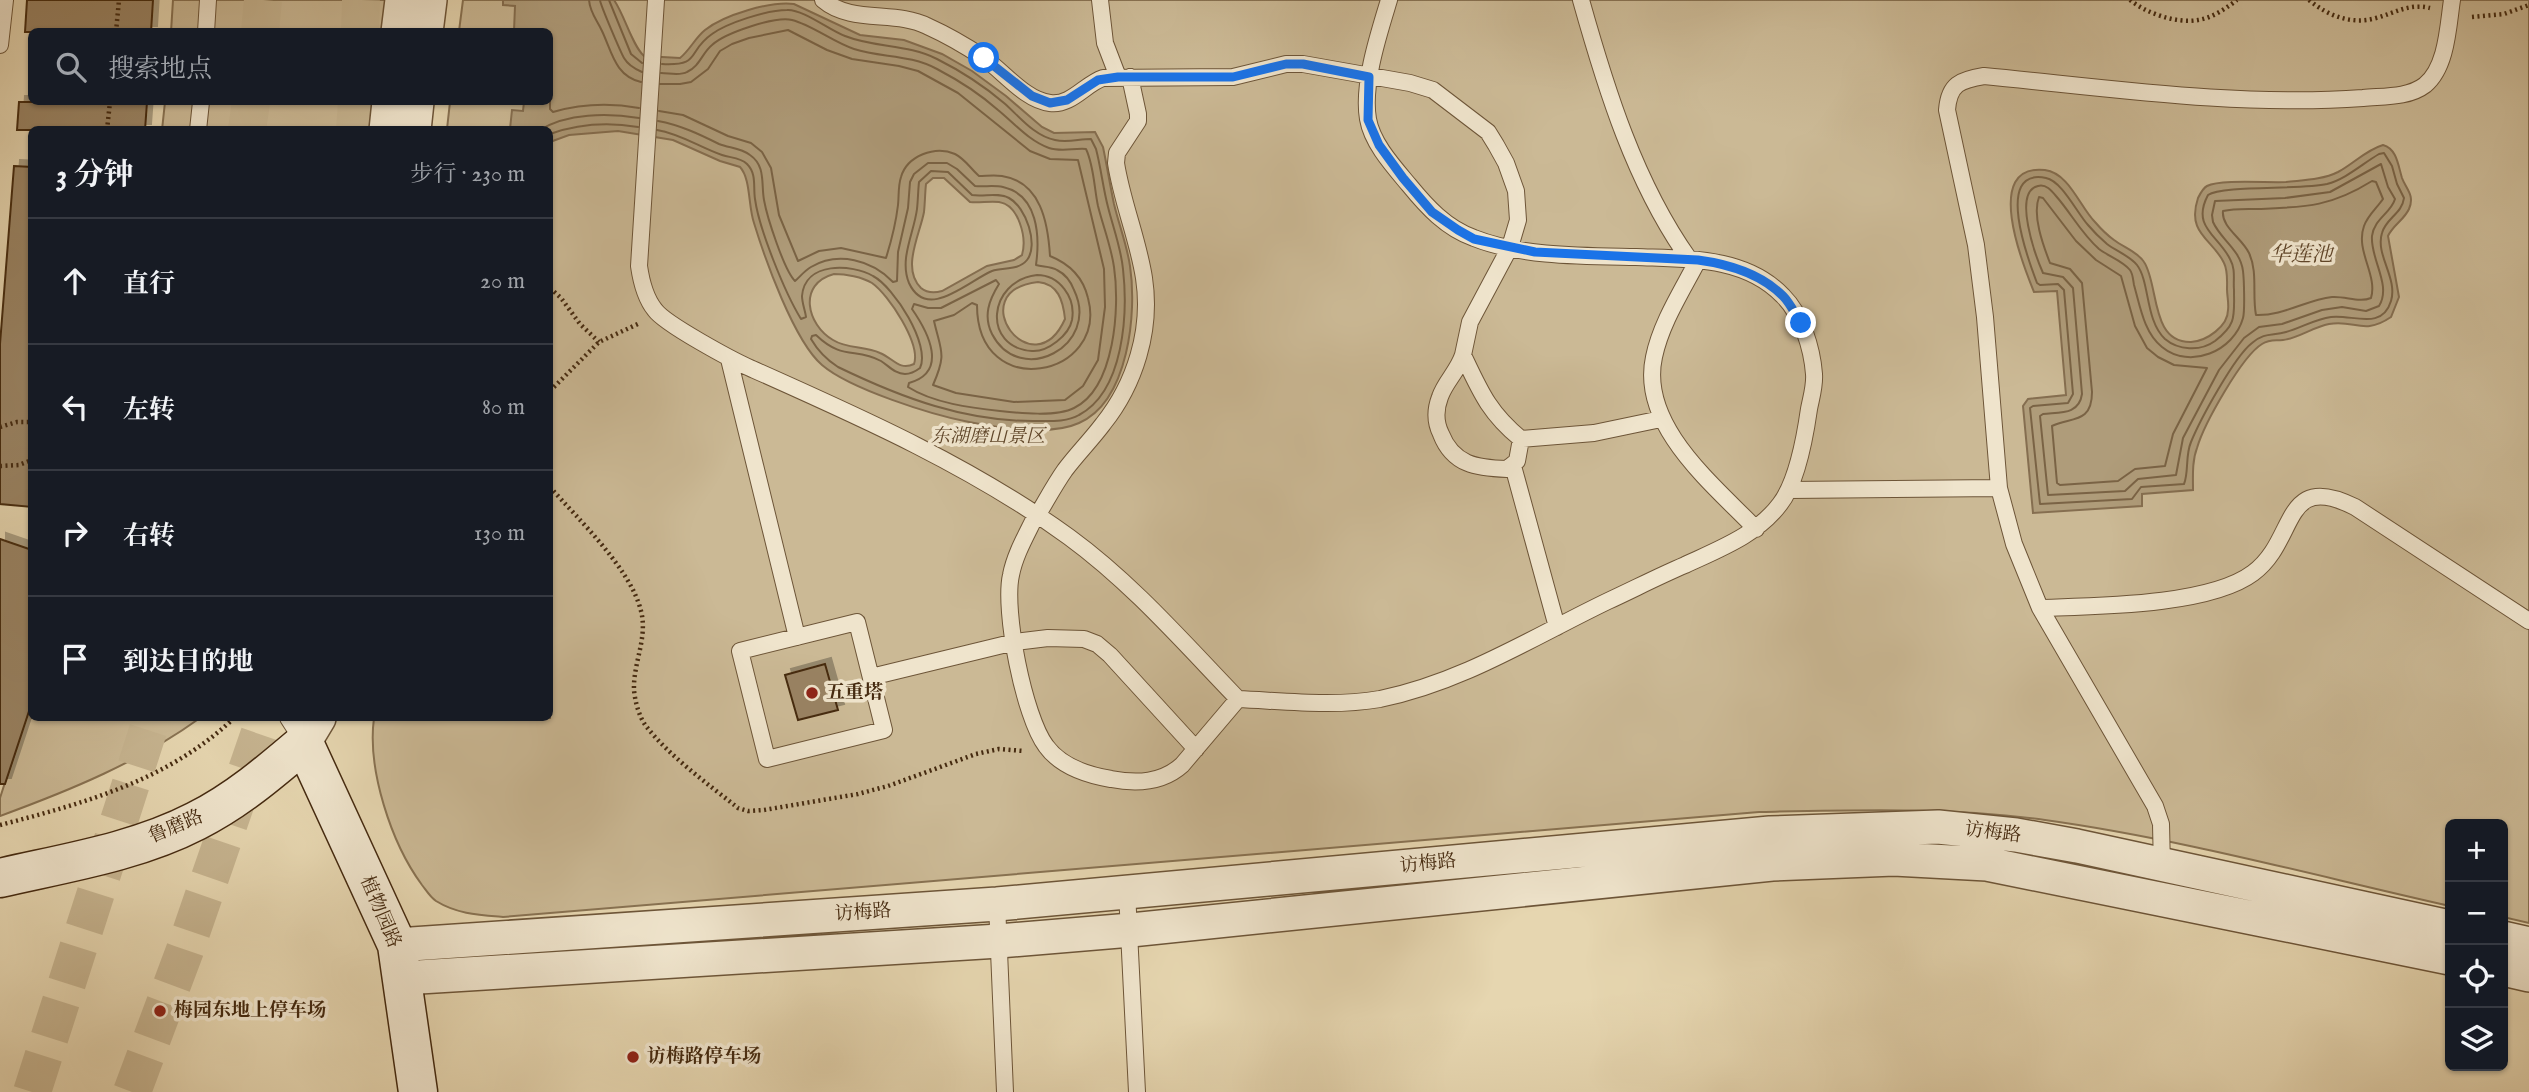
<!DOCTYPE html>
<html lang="zh">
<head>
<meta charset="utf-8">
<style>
  body { margin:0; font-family:"IM FELL English","Noto Serif SC",serif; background:#20242c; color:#f1f3f6 }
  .controls { position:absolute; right:21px; bottom:21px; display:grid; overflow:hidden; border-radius:10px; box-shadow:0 2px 5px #0004 }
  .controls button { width:63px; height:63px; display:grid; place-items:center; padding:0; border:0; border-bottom:2px solid #363941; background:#171b24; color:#f1f3f6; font:35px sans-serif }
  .stop { position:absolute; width:21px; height:21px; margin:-16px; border:5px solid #1a73e8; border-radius:50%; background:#fff }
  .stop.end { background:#1a73e8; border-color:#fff; box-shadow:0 2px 7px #0008 }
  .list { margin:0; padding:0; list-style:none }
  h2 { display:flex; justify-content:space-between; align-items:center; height:91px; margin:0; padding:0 28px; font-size:30px }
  h2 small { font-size:23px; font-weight:400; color:#9ea1a6 }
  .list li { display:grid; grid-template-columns:46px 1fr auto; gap:21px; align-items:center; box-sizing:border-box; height:126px; padding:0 28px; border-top:2px solid #363941 }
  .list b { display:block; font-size:26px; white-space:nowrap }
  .list em { font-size:23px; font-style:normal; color:#9ea1a6 }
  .icon { flex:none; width:38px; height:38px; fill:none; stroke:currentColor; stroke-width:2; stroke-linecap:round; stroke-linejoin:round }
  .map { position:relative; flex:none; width:2529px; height:1092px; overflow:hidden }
  .search { position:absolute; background:#171b24; box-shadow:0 2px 5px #0004; left:28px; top:28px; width:525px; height:77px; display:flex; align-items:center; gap:18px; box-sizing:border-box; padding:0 24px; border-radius:10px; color:#9ea1a6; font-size:26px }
  .panel { position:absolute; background:#171b24; box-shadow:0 2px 5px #0004; left:28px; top:126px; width:525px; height:595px; border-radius:10px }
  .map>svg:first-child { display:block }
  .green { fill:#cbb995; stroke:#887252; stroke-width:2 }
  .water { fill:#af9c7a; stroke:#856e50; stroke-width:2; fill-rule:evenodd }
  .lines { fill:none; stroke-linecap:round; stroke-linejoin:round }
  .shore { stroke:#7a6345; stroke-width:2 }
  .building { fill:#998363; stroke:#452a10; stroke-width:2; filter:url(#shadow) }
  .highway-tunnel { stroke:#c6b490; stroke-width:38; stroke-dasharray:38 19; stroke-linecap:butt }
  .lane-casing { stroke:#6d5538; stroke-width:18 }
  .street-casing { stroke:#6d5538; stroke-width:36 }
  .secondary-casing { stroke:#452a10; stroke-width:41 }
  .path { stroke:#452a10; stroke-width:4.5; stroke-dasharray:2 3.5; stroke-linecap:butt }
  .lane { stroke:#efe4cc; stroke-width:16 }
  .street { stroke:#efe4cc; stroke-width:33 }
  .secondary { stroke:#efe4cc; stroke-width:38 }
  .route { stroke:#1a73e8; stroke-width:9 }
  .poi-dot { fill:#8f2418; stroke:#efe4cc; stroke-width:2.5 }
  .labels { text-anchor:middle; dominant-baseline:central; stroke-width:7; stroke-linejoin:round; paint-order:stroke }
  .park-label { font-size:19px; font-style:italic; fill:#60472b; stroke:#efe4cc }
  .poi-label { font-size:19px; font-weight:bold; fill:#452a10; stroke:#efe4cc; text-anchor:start }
  .street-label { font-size:19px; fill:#452a10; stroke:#efe4cc }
  .water-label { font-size:21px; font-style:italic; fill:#60462a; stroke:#efe4cc }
</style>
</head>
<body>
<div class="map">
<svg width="2529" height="1092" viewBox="0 0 2529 1092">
  <defs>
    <filter id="shadow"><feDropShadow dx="6" dy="-6" stdDeviation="0" flood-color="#0004"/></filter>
  </defs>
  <rect width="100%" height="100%" fill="#e6d6b0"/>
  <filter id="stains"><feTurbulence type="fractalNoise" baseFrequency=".00286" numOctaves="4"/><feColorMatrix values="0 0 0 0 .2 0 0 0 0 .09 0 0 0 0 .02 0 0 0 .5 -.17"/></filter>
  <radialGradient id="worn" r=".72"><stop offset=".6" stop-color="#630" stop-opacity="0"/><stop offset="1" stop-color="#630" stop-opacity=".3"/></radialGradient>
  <path class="green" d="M173,0H388L385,31L171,32Z
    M463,0H2529V923L2503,917V824H2450V906C2316,876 2182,839 2045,820C1951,807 1854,810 1759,812L503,917C479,915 457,914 436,901C430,897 426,890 422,885C391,843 367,769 374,718H550V130L447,129L450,102H550V32L459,31Z
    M165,102H377L374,129L162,130Z
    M31,702L32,718H200C139,762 71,790 0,816V798Z"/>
  <path class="water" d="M503,0H614C625,16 632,45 644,56L680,58C690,50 695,38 705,30C724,15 770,1 794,4L860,35L904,40L942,54L972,71L1006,96L1042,127L1054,133L1095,132L1103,147C1107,166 1110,185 1114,204C1119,225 1127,245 1130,266C1137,312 1129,401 1079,423C1051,436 999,428 969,422C932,415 850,389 822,365C794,341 765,259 754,223C748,206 751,179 740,167L720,161L673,140L618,131L569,135L550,142V130L510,129L512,110L523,111L524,102H550V32L514,31L515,6L503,5ZM933,178H944L970,202C979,203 989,201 999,202C1019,205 1027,238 1022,255L1014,260L987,266L942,291C935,293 927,293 921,288C901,269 920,234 924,212C925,203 925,193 926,184ZM834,274C846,274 862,277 872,283C889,295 921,344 914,364C899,371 893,358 880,353C865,346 847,349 833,340C807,325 797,284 834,274ZM1038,282C1058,284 1063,300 1065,319C1033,390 960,291 1038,282Z
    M2383,145C2397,149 2398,165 2402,178C2406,189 2415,195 2409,209C2404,220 2393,225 2388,236L2399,297L2391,317C2363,336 2355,319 2329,324C2313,327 2299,338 2283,340C2275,341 2270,339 2262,344C2242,356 2204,424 2197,448C2192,461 2193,476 2193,490L2142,494V506L2033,513L2023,406L2028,399L2066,395L2057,291L2034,292C2023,265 1982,163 2045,170C2069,173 2080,207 2095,222C2101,229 2107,235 2114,240C2123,247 2138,252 2144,262C2159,284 2150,343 2191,342C2207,341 2228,326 2228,310C2229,303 2227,296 2227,289C2227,280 2228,271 2224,263C2213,239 2186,234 2198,198C2200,194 2203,188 2207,186C2221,179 2268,183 2286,182C2303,180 2322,180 2338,172C2353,164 2366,150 2383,145Z"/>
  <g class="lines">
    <path class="shore" d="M589,0C590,13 597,20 602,31C612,52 615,76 641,82
      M600,0C600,4 621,53 624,58C628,65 635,69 642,72
      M609,0L631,54L642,63
      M550,98V109L553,112C581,104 611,103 639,108
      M659,111L683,115L728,136L751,143L762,152L771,168L779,215L798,261L819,251L841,248L886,258C891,242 896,222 898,205C899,196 898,186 901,177C907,156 935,145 955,154C965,159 971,169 979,176C986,176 994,175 1002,176C1041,182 1048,223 1050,256C1070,264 1083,277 1088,298C1109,377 977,404 977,305L972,303L954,315L934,321C941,352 947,353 933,385L956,393L1014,402L1065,400L1083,386L1098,360L1105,307L1104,269L1078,160L1050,159L1030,151L958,93L918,71L899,66L852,59L827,50L788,30L749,38L732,44L720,51L708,69L691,82L680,84H660
      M658,121C680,125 699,134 719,144C729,148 741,148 750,155C766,166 761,184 764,200C767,217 784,270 795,281C800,277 804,271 811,267C838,251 872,260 893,282L897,281L898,252L908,208L910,182L914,174L928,163H947L957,169L975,186C984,187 994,185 1003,187C1038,195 1040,236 1036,265C1043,267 1051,266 1057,270C1065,274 1071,282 1074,290C1101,346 1020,388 992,334C983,316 989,300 999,284L996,280L941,308H928L914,304L912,309C928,332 949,372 909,383L908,387C933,403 971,408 1000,411C1019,413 1057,417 1074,408C1115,388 1120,307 1114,267C1111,246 1103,226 1098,206C1094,187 1094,166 1086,149C1074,148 1061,152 1049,148C1029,141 1014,123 998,110C980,94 958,80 937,69C909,54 882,58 854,49C833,42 812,25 792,20C775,16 725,33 712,45C702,53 700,66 687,72C680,76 669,73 661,73
      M540,130C567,113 608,113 639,118
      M657,130C681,134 699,147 722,155C730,158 740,157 747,164C757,174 753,187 755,199C759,229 785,293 801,319L806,317C805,310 802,303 802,296C805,261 852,264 873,276C894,287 931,345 920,368C916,371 911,374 905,374C895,374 889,366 881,361C856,347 843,361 816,335L812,336L811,339C818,351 827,360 838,367C902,398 966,422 1037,421C1050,421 1067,422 1079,415C1124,391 1128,314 1123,269C1121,248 1113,227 1108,207C1103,188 1101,168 1096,149L1091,139C1079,139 1067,143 1055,140C1034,136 1019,116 1004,103C984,86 961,71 937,59C908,44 875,48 845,36C829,30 803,9 787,10C767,10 727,23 712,34C686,52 702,66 662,64
      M550,134C578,124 608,122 638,127
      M2384,153L2392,166L2397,184L2404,198C2402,214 2386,218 2382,233C2375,255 2398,278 2391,301C2382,331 2352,314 2331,317C2315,319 2301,328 2286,332C2272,336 2265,332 2252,343C2234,357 2200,420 2191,442C2185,456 2189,472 2184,484L2141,487L2132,499L2040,504L2030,408L2033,406L2068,403L2073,394L2064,290L2058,284L2040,285L2037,283C2029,262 1993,167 2046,178C2062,181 2077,213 2088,225C2093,231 2100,238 2107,244C2116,251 2130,256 2137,265C2150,282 2145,320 2165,339C2178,350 2200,352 2215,341C2237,324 2234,316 2234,290C2233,279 2236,270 2230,259C2218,235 2191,227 2208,195C2222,185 2300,190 2327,184C2346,179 2362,164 2379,154Z
      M2381,164L2388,187L2395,199C2391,213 2374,219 2372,236C2370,259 2392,285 2379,306L2366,311L2342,307L2322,310L2282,324L2259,327L2244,338L2219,370L2183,438L2176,475L2138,479L2125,491L2048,495L2040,416L2043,414C2060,412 2079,415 2082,394L2073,288L2063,277L2043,273C2036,257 2012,192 2038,186C2046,184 2051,190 2056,196C2071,213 2081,233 2099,249C2108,256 2123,261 2130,270C2133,274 2133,280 2134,285C2140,306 2144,333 2162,347C2190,370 2234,351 2243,318C2245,311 2244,279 2243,271C2240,249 2221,240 2213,222L2212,215L2215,201L2285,198L2330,192Z
      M931,171L948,172L972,195C984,197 998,192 1009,198C1026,207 1039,245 1027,260C1018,271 1003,267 992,271C968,281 927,322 909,283C899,259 914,233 917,209C918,200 918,191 919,182Z
      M2372,181L2376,182L2383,199C2376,209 2368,215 2364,226C2355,251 2378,275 2371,298C2359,303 2346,296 2332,297C2306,300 2283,316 2256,315C2252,295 2258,272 2249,253C2242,238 2221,227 2223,211C2235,208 2249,209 2261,209C2308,207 2332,206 2372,181Z
      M2039,197L2043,198L2076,241L2096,260L2121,276L2135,326L2147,348L2158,357L2174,365L2207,368L2173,434L2165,466L2135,469L2118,481L2060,485L2057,483L2052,426C2071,417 2092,424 2092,392L2082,283L2070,269L2050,263C2043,245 2032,215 2039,197Z
      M1037,275C1059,275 1076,297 1072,320C1069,335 1048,352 1032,351C982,348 987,281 1037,275Z"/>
  </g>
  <path class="building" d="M27,0H153L151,32H25Z
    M19,102H147L145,130H17Z
    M14,166L32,167V507L0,504V344Z
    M0,539L32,550V702L5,784H0Z
    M825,664L838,710L798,720L785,675Z"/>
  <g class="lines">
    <path class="highway-tunnel" d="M260,32L263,0
      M360,32L361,0
      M247,130L251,102
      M355,130L357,102
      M32,1092L152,718
      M132,1092L185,950L265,718"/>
    <defs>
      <path id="lane" d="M656,0L639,266C641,280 646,299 655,310C665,324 732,360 750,368C860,417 971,466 1069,537C1132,583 1184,643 1238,699C1284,701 1334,707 1380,699C1463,682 1533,637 1608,601C1634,589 1659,576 1685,565C1719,549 1757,535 1780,504C1797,482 1805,437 1809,409C1811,398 1815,386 1814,374C1812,348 1802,315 1783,296C1745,256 1686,259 1636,257C1585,256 1522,257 1474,238C1446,228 1427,207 1409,185C1393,166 1372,143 1368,119C1362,84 1379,33 1389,0
        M823,0C851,24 896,10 927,26C947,35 966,46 984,58C1004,72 1025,100 1050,103C1071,106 1085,84 1103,78L1233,77L1286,64H1303L1410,83L1433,90L1488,132L1496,145L1506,163L1516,191L1518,220L1510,247L1470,322L1463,355C1480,391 1489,413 1521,439L1594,433L1661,419
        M1100,0L1105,43L1118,77
        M1581,0C1606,89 1635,183 1689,259
        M206,32L208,0
        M0,45L5,0
        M198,130L201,102
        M1698,260C1682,291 1661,323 1654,357C1639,426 1714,485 1756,529
        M1463,355C1458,371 1445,382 1440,397C1435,410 1435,422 1441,434C1453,465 1477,468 1507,469L1517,461L1521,439
        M729,359L797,637
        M1513,466L1557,627
        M1789,490L1999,488
        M1036,515C1027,534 1015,554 1011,575C1003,610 1024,717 1046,746C1061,767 1087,775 1111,779C1137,784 1162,783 1182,765L1238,699
        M1037,516C1046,501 1055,484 1065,470C1077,454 1091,440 1103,424C1135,384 1152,330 1144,278C1138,239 1122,202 1116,163L1117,153L1138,121V114L1130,77
        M2040,608C2095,606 2209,606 2253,573C2298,540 2281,470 2355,507L2529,621
        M857,622L884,730L767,759L740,651Z
        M871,677L1015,642L1048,638L1084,639L1097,644L1110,655L1196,749
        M288,718L304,743
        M2162,868L2161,824L2155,806L2040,608L2014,544L1999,488L1985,317L1976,245L1947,110C1949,84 1960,80 1984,76C2109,88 2237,107 2363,98C2383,96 2408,98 2425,85C2447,67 2448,26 2452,0
        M1127,892L1137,1092
        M997,904L1005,1092"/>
      <path id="street" d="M398,32L402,0
        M426,32L430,0
        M386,130L389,102
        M414,130L417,102
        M304,743L319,718
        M2503,938L2529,944
        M397,945L997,904L1770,833L1938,827L2016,835L2077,846L2450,927
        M2503,969L2529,975
        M403,978L999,941L1131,930L1772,864L1894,859L1987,864L2450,958"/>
      <path id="secondary" d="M0,878C65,863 136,852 196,821C236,801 270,772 304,743L397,945L418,1092"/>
    </defs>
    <use href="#lane" class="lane-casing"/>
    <use href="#street" class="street-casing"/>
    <use href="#secondary" class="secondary-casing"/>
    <path class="path" d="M2130,0C2146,13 2177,24 2198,20C2212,18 2225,9 2237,0
      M2309,0C2328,16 2352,25 2376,18C2395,13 2409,3 2430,8
      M2472,17L2504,14L2529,5
      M116,32L119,0
      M107,130L110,102
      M550,288L561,298L580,324L599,342
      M550,391L599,342L640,323
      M0,427L17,422H32
      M0,466L19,465L32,460
      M550,487C578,519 631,569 641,611C648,638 633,663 634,690C635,701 639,717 646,726C669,756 708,784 738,808L748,811L764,810L858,794L888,786L976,754L999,749L1024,751
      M0,825C85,803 169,780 234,718"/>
    <use href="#lane" class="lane"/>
    <use href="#street" class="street"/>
    <use href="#secondary" class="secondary"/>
  </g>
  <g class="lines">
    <path class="route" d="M984,58L1032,96L1050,103L1067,100L1098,80L1118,77H1233L1286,64H1303L1369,77L1368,120L1379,145L1403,178L1432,212L1458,230L1474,239L1535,252L1698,260C1728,264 1760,273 1783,296C1790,303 1795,314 1801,323"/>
  </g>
  <g class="poi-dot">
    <circle cx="812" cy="693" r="7"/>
    <circle cx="160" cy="1011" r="7"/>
    <circle cx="633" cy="1057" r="7"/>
  </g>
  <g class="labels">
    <g class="park-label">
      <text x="988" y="437">东湖磨山景区</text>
    </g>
    <g class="poi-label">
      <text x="826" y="693">五重塔</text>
      <text x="174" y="1011">梅园东地上停车场</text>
      <text x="647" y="1057">访梅路停车场</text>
    </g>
    <g class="street-label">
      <text transform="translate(176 827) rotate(-23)">鲁磨路</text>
      <text transform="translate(1993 833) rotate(7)">访梅路</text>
      <text transform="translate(1428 864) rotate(-6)">访梅路</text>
      <text transform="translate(380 912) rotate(67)">植物园路</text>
      <text transform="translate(863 913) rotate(-4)">访梅路</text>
    </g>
    <g class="water-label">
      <text x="2301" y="255">华莲池</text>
    </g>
  </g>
  <rect width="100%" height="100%" filter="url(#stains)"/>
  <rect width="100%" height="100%" fill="url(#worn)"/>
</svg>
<div class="controls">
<button>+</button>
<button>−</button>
<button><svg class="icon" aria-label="locate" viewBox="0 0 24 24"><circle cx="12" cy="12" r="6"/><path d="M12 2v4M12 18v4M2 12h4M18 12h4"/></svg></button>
<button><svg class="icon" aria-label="layers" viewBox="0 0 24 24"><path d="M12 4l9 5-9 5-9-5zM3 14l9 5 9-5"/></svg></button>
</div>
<div class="stop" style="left:984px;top:58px"></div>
<div class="stop end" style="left:1801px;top:323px"></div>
<div class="search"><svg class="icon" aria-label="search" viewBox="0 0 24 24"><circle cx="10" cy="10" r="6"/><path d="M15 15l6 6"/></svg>搜索地点</div>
<section class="panel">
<h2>3 分钟<small>步行 · 230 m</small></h2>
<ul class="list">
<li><svg class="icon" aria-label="ahead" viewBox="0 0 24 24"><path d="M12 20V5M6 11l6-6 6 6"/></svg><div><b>直行</b></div><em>20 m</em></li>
<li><svg class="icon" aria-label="left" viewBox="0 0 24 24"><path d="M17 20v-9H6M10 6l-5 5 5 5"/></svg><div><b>左转</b></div><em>80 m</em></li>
<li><svg class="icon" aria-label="right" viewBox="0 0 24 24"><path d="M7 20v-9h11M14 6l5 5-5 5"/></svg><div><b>右转</b></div><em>130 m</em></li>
<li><svg class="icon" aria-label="arrive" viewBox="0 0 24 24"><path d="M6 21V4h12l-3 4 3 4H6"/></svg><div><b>到达目的地</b></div></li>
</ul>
</section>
</div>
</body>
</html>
